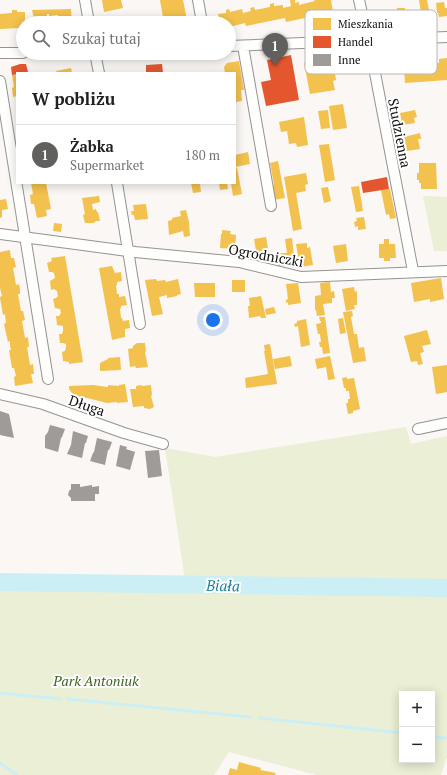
<!DOCTYPE html>
<html lang="pl">
<head>
<meta charset="utf-8">
<style>
  body { margin:0; font-family:"PT Serif",serif; background:#f2f2f2; color:#202124 }
  .controls { position:absolute; right:12px; bottom:12px; display:grid; overflow:hidden; border-radius:0px; box-shadow:0 2px 10px #0003 }
  .controls button { width:36px; height:36px; display:grid; place-items:center; padding:0; border:0; border-bottom:1px solid #e0e0e0; background:#fff; color:#202124; font:20px sans-serif }
  .you { position:absolute; left:213px; top:320px; width:14px; height:14px; margin:-10px; border:3px solid #fff; border-radius:50%; background:#1a73e8; box-shadow:0 0 0 6px #1a73e833 }
  .badge { display:grid; place-items:center; width:26px; height:26px; border-radius:50%; background:#61605e; color:#fff; font-size:13px; font-weight:700 }
  .pin { position:absolute; translate:-50% -33px; filter:drop-shadow(0 1px 2px #0008) }
  .pin::after { content:''; position:absolute; top:21px; width:14px; height:12px; background:inherit; clip-path:polygon(0 0,100% 0,50% 100%) }
  .list { margin:0; padding:0; list-style:none }
  h2 { display:flex; justify-content:space-between; align-items:center; height:52px; margin:0; padding:0 16px; font-size:17px }
  h2 small { font-size:13px; font-weight:400; color:#757577 }
  .list li { display:grid; grid-template-columns:26px 1fr auto; gap:12px; align-items:center; box-sizing:border-box; height:60px; padding:0 16px; border-top:1px solid #e0e0e0 }
  .list b { display:block; font-size:15px; white-space:nowrap }
  .list p { margin:0; font-size:13px; white-space:nowrap; color:#757577 }
  .list em { font-size:13px; font-style:normal; color:#757577 }
  .icon { flex:none; width:22px; height:22px; fill:none; stroke:currentColor; stroke-width:2; stroke-linecap:round; stroke-linejoin:round }
  .map { position:relative; flex:none; width:447px; height:775px; overflow:hidden }
  .search { position:absolute; background:#fff; box-shadow:0 2px 10px #0003; left:16px; top:16px; width:220px; height:44px; display:flex; align-items:center; gap:10px; box-sizing:border-box; padding:0 14px; border-radius:22px; color:#757577; font-size:15px }
  .panel { position:absolute; background:#fff; box-shadow:0 2px 10px #0003; left:16px; top:72px; width:220px; height:112px; border-radius:0px }
  .map>svg:first-child { display:block }
  .green { fill:#eaefd5; fill-rule:evenodd }
  .homes { fill:#f2c14e }
  .shops { fill:#e4572e }
  .lines { fill:none; stroke-linecap:round; stroke-linejoin:round }
  .stream { stroke:#cbeff4; stroke-width:3 }
  .river { stroke:#cbeff4; stroke-width:18 }
  .building { fill:#9e9b99 }
  .minor-casing { stroke:#949392; stroke-width:12 }
  .minor { stroke:#fefefd; stroke-width:10 }
  .labels { text-anchor:middle; dominant-baseline:central; stroke-width:4; stroke-linejoin:round; paint-order:stroke }
  .street-label { font-size:14px; fill:#0e0e0e; stroke:#fff }
  .park-label { font-size:14px; font-style:italic; fill:#3f6420; stroke:#fff }
  .water-label { font-size:15px; font-style:italic; fill:#1a7d96; stroke:#fff }
  .key { fill:#fff; stroke:#b7b7b7; stroke-width:1 }
  .key-label { font-size:11px; fill:#0e0e0e }
</style>
</head>
<body>
<div class="map">
<svg width="447" height="775" viewBox="0 0 447 775">
  <rect width="100%" height="100%" fill="#faf7f4"/>
  <path class="green" d="M423,196L447,197V251H434Z
    M406,427L411,444L447,436V582L185,580L165,448L215,457Z
    M0,583L447,588V759H446L441,775H317L229,752L214,775H0ZM402,694H432V760H402Z"/>
  <path class="homes" d="M102,0H121L123,8L104,12Z
    M160,0H183L187,20L164,23Z
    M290,0H295V3L299,2V5L315,1L314,0H331L333,12L286,22L285,18L246,26L245,23L229,27V23H220L218,14L226,13V10L229,9L230,12L242,9L243,13L251,11L250,8L254,7L255,10L270,7V4L274,3V6L283,5V8L291,6Z
    M419,0H427L429,10L421,12Z
    M444,2L445,8H447V16L439,17L438,13H437L436,3Z
    M397,8H405V11L412,10L413,20L407,21V24H403V21L398,22Z
    M71,9L72,23H59L58,15L49,16V14H47V16L42,17L43,23H35L32,10Z
    M12,10H17V12H25V23H23V25L20,26V28L0,29V14L12,13Z
    M447,58V80L405,83L404,68L416,67L415,64H419V67L435,66V63H439V59Z
    M333,59L336,80L333,81L335,90L310,94L304,63Z
    M239,61L244,90H241L242,101L236,102L235,73H225L224,67L227,63Z
    M71,68L72,73H57L56,71Z
    M17,74V96L13,97L12,88L14,87L12,75Z
    M343,104L347,128L333,130L329,106Z
    M328,110L330,128L321,129L318,111Z
    M415,110L417,117L414,118L415,123L402,125L400,113Z
    M304,117L308,145L297,147L296,143L289,144L287,131L281,132L279,122Z
    M420,133L421,139H418L420,149L407,151L404,137Z
    M329,144L335,180L325,182L319,145Z
    M248,152L250,164L235,167V155Z
    M278,161L285,198L273,200L271,185H274L270,163Z
    M419,163H436L437,189H421V183H419V180H417V173H419Z
    M235,168H237L242,194L233,196L231,183H235Z
    M306,173L308,184L305,185L306,191L296,193L302,229L293,231L284,177Z
    M31,183H46L51,209L46,210L47,216L37,218L34,204H31L30,195L33,194Z
    M191,183H200L201,192L193,193Z
    M219,183H227L228,189L220,190Z
    M359,186L363,211L356,212L351,187Z
    M328,187L331,201L324,203L321,188Z
    M390,189L396,218L390,219L389,214L386,215L381,190Z
    M99,196L100,202L92,204L93,210L96,209L97,212H98L100,221H96L94,223H85L83,215L85,214L82,198Z
    M6,199L8,209L2,210V217L0,218V200Z
    M146,204L148,219L135,220L134,215H132L131,211H134L133,205Z
    M186,210L189,222L190,236L184,237L183,231L169,235L168,221L172,220V218L181,216L180,211Z
    M364,217L366,229L358,230V226L355,227L354,222L357,221L356,218Z
    M54,223L62,224L61,232L53,231Z
    M222,230L231,231L230,234L236,235L235,249L220,248L221,234H222Z
    M266,237L270,260L258,262L254,239Z
    M292,238L295,265L278,266L277,253H287L285,239Z
    M384,239H389V244H395L396,258H390V261H384V258H379V244H384Z
    M307,243V248L310,247L313,265L300,267L296,244Z
    M346,244L348,261L336,263L333,246Z
    M10,250L11,258H14L15,263L16,267L13,268L16,285L19,284L20,289V294H18L21,311H23L25,320L22,321L25,338L28,337L29,347H27L30,365L33,364L34,374H31L33,383L15,386L14,377L16,376L14,368H12L9,350H11L10,345V341L8,342L4,324L6,323L5,314L3,315L0,298V297L2,296L0,288V252Z
    M65,256L83,362L69,364V362L63,361L62,352L65,351L66,347V344L63,343H60L59,334H62L63,331V326L57,325L56,316H59L61,313L60,309L55,308L53,299L56,298L58,296L57,291L54,289L51,290L50,281L55,278L54,273L52,272H49L47,263L52,261L51,258Z
    M112,266L115,273L121,272L122,281L117,282V285H116L117,294H119V297L125,296L127,305L121,306V308L120,309L121,318H122L123,321L129,320L130,328L125,329V337L112,340L99,268Z
    M441,278L444,299L430,302V299L414,302L411,283Z
    M156,279L157,281L165,280L166,282L178,279L181,294L177,295V296L167,298V295L159,297L163,314L152,316L145,280Z
    M232,280H245V292H232Z
    M330,282L331,292L334,291L335,298H332V303L323,304L325,315L317,316L316,310H315V296L321,295L320,283Z
    M194,283H215V297H195Z
    M298,283L301,303L288,305V302L286,303V300L288,299L286,284Z
    M354,287L355,292L357,291V305H354L355,309L346,311L342,289Z
    M261,296L266,318H261L260,316L249,318L248,306H250L249,298Z
    M274,307L276,313L266,315L265,309Z
    M352,311L353,316L351,317L354,334H357L359,348L364,347L366,361L353,363L343,312Z
    M319,317H325L330,353L323,354L322,347H320L319,342H321L320,334H318L316,324L321,323V321H320Z
    M343,318L346,333L340,334L338,319Z
    M306,319L310,345L301,347L298,326L295,327L294,324L297,323V321Z
    M427,330L431,344L422,346L424,352L420,353L423,364L418,365L417,361L411,362L404,336Z
    M137,343H145L146,351L145,352L148,367L138,368H136L135,366L130,367L128,349L133,348V346Z
    M270,344L277,384L246,388L245,378L268,374L264,351H265L264,345Z
    M290,356L292,366L275,369L273,359Z
    M330,356L335,379L328,380L326,367L317,369L315,359Z
    M120,357L121,370L100,371V363L108,359V358Z
    M447,365V392L436,394L432,367Z
    M347,377V379L354,378L360,409L353,411V413L348,414L346,403H348V399H350L349,391H346V388H344L342,378Z
    M125,384L128,402L117,403V402L107,403L87,398L75,397L69,389V386L93,385L108,387V385L119,386V385Z
    M141,385L142,386L151,385L152,395L151,396L154,407L150,409L144,408V406L133,407L130,389H136V386Z
    M239,762L261,768L260,770L276,773L275,775H228L230,768L237,770Z"/>
  <path class="shops" d="M291,55L299,100L266,106L261,82L271,80L267,60Z
    M20,64H26L28,72L12,75L11,67Z
    M162,64L163,73H146V65Z
    M387,177L389,189L363,193L361,182Z"/>
  <g class="lines">
    <path class="stream" d="M0,693L61,699
      M68,699L250,717
      M260,718L402,733
      M432,737L447,738
      M0,763L17,775"/>
    <path class="river" d="M0,582L447,588"/>
  </g>
  <path class="building" d="M0,411L9,414L14,438L0,435Z
    M50,425L65,429L62,437L61,438L58,452L45,448V436L48,432Z
    M73,431L88,436L86,443H85L82,458L67,454L71,445Z
    M97,438L112,442L109,450H108L105,465L90,461L93,453L94,452Z
    M120,445L127,447L126,449L135,452L130,470L116,466Z
    M159,450L162,476L148,478L145,451Z
    M71,484H80V487L92,485V487L99,486V494H95V501H71V498L68,495L69,491L71,489Z"/>
  <g class="lines">
    <defs>
      <path id="minor" d="M85,0L89,23
        M198,0L202,23
        M359,0L371,52L413,271
        M229,46L447,37
        M243,46L271,206
        M0,53H23
        M95,53L99,73
        M0,81L48,379
        M117,183L140,324
        M0,234L135,252L239,262L301,277L447,271
        M0,394L43,404L124,433L163,444
        M418,429L447,423"/>
    </defs>
    <use href="#minor" class="minor-casing"/>
    <use href="#minor" class="minor"/>
  </g>
  <g class="labels">
    <g class="street-label">
      <text transform="translate(400 133) rotate(79)">Studzienna</text>
      <text transform="translate(266 255) rotate(10)">Ogrodniczki</text>
      <text transform="translate(87 405) rotate(19)">Długa</text>
    </g>
    <g class="park-label">
      <text x="96" y="680">Park Antoniuk</text>
    </g>
    <g class="water-label">
      <text transform="translate(223 585) rotate(1)">Biała</text>
    </g>
  </g>
  <rect x="305" y="10" width="132" height="64" rx="6" class="key"/>
  <rect x="313" y="18" width="18" height="12" fill="#f2c14e"/>
  <rect x="313" y="36" width="18" height="12" fill="#e4572e"/>
  <rect x="313" y="54" width="18" height="12" fill="#9e9b99"/>
  <g class="key-label">
    <text x="338" y="28">Mieszkania</text>
    <text x="338" y="46">Handel</text>
    <text x="338" y="64">Inne</text>
  </g>
</svg>
<div class="controls">
<button>+</button>
<button>−</button>
</div>
<div class="you"></div>
<div class="pin badge" style="left:275px;top:66px">1</div>
<div class="search"><svg class="icon" aria-label="search" viewBox="0 0 24 24"><circle cx="10" cy="10" r="6"/><path d="M15 15l6 6"/></svg>Szukaj tutaj</div>
<section class="panel">
<h2>W pobliżu<small></small></h2>
<ul class="list">
<li><span class="badge">1</span><div><b>Żabka</b><p>Supermarket</p></div><em>180 m</em></li>
</ul>
</section>
</div>
</body>
</html>
